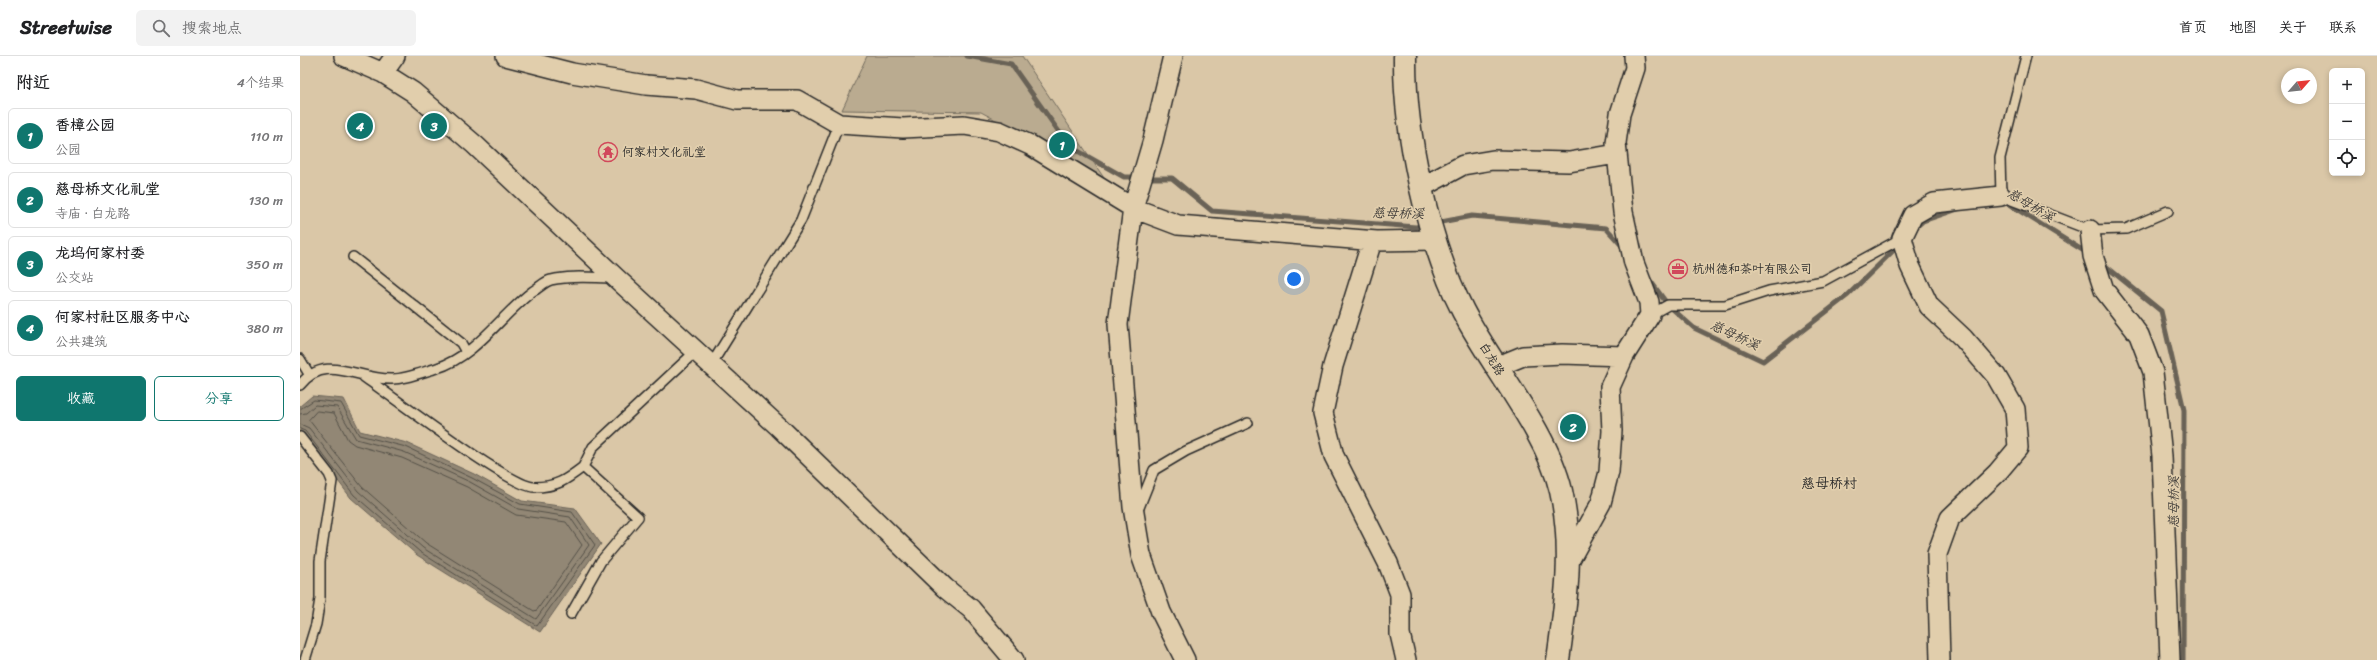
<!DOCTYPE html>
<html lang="zh">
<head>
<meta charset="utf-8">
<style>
  body { margin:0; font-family:Sriracha,"LXGW WenKai TC",sans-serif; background:#f2f2f2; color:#202124 }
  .controls { position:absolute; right:12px; top:12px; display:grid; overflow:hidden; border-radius:6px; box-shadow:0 2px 6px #0003 }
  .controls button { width:36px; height:36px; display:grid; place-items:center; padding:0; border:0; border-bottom:1px solid #e0e0e0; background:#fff; color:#202124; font:20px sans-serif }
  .compass { position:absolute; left:1981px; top:12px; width:36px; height:36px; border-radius:50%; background:#fff; box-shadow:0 2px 6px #0003; rotate:62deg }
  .you { position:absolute; left:994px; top:223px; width:14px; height:14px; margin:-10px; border:3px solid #fff; border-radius:50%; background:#1a73e8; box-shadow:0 0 0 6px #1a73e833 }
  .badge { display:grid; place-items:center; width:26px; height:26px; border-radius:50%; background:#0f766e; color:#fff; font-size:13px; font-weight:700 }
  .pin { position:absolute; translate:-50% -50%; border:2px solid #fff; box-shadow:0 1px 4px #0006 }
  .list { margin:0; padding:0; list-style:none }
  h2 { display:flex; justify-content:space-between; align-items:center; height:52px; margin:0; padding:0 16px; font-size:17px }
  h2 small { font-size:13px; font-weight:400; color:#757577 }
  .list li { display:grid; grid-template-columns:26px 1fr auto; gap:12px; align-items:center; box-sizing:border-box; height:56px; margin:0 8px 8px; padding:0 8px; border:1px solid #e0e0e0; border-radius:6px }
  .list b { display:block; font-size:15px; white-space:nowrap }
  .list p { margin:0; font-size:13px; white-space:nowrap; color:#757577 }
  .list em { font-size:13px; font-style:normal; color:#757577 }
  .actions { display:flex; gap:8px; padding:12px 16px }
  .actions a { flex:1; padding:9px 0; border:1px solid #0f766e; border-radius:6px; text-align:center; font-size:14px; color:#0f766e }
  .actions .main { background:#0f766e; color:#fff }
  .icon { flex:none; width:22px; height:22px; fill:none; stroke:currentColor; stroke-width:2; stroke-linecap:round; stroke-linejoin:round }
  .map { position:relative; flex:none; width:2077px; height:604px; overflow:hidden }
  header { display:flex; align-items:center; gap:24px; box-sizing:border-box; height:56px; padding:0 20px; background:#fff; border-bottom:1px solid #e0e0e0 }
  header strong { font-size:19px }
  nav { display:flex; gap:22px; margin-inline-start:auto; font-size:14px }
  .search { width:280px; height:36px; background:#f2f2f2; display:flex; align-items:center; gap:10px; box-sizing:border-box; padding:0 14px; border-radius:6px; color:#757577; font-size:15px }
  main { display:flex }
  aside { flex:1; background:#fff }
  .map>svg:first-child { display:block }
  .green { fill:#baab90; stroke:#726b5e }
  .water { fill:#928774; stroke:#696257 }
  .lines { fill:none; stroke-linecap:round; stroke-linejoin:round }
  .shore { stroke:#545048; stroke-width:1 }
  .stream { stroke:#696257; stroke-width:5 }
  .lane-casing { stroke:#2b2b2b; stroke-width:12 }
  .street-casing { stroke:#2b2b2b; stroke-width:22 }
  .secondary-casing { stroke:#2b2b2b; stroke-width:25 }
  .lane { stroke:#e1ceac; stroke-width:9 }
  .street { stroke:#e1ceac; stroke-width:19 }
  .secondary { stroke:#e1ceac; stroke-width:22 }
  .labels { text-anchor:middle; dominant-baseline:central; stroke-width:3.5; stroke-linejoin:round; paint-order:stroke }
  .poi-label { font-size:12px; fill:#2b2b2b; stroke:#e1ceac; text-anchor:start }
  .street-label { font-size:12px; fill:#2b2b2b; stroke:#e1ceac }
  .water-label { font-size:13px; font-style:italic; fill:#403d3a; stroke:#e1ceac }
  .quarter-label { font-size:14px; fill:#2b2b2b; stroke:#e1ceac }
</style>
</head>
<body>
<header>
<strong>Streetwise</strong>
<div class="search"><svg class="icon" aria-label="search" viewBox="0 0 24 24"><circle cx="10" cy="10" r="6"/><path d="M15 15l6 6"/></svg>搜索地点</div>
<nav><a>首页</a><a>地图</a><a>关于</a><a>联系</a></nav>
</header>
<main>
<aside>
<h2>附近<small>4个结果</small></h2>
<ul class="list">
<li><span class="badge">1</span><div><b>香樟公园</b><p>公园</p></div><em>110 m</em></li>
<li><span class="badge">2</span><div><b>慈母桥文化礼堂</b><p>寺庙 · 白龙路</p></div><em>130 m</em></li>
<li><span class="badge">3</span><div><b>龙坞何家村委</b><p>公交站</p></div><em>350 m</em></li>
<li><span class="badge">4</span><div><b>何家村社区服务中心</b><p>公共建筑</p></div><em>380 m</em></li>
</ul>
<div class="actions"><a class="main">收藏</a><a>分享</a></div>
</aside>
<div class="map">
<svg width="2077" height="604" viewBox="0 0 2077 604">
  <rect width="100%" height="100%" fill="#dac7a7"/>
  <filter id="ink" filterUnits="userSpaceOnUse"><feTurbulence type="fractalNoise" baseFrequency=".025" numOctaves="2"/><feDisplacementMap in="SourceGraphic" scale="8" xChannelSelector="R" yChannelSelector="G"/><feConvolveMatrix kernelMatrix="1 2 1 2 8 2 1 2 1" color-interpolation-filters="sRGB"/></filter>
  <g filter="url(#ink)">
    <path class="green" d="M567,0H722L804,122L681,56L542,54Z"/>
    <path class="water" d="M12,340L44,343L60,375L107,387L174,418L222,445L275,452L301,488L240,576L117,499L51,442L0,375V350Z"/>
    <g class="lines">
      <path class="shore" d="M0,353L14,344L41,347L59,379L106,391L172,422L220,448L272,456L295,489L237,570L120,496L54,439L5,375L0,373
        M17,355L34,357L48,384L55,389L102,402L167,431L216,459L266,466L282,489L237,554L234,555L126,487L62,431L9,364Z
        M0,358L6,357L15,349L37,351L56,383L104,396L170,426L218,453L270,461L289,489L236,563L123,492L58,435L9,372L0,368"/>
      <path class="stream" d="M667,0L711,8L769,90L824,121H838
        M846,122H872L912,155L1116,171L1126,169
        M1702,144L1787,197
        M1136,167L1172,160L1306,172L1324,192
        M1614,173L1623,165L1661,152
        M1802,207L1861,255L1884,354L1883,604
        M1349,223L1368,249L1394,272L1463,305L1548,239L1599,189"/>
      <defs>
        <path id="lane" d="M1726,0L1700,102L1701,140L1790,174L1826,173L1868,155
          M53,201L161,287L166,296
          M1350,259L1368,249H1425L1469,235L1523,225L1602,182
          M0,303L9,318
          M411,309L501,164L539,68
          M64,321C92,340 210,431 234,431C257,431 266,424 283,411
          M0,329C26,296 59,325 93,323C106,323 123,316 137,312C176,300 201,259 233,235C239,232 245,225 251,224C271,219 294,222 314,222
          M0,381L29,418L32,425L20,505V543L16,568L5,604
          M838,454L854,414L886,395L948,367
          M271,558L301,505L338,461L283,411L293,391L396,295"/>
        <path id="street" d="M44,0L83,17L113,36L175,89L316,222L479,371L645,532L671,553L714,604
          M206,0L272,17L346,29L396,33L437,44H497L539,68L603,72L664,69L699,75L730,89L833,152L878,169L1077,185L1135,184
          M873,0L853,84L833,152L818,268L833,451L841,499L861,556L885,604
          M83,17L95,0
          M1122,131L1163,109L1193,104L1269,106L1317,98
          M1790,174L1793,200L1804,234L1839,279L1853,316L1862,400L1870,604
          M1072,185L1033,310L1023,357L1034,400L1088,507L1100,538V578L1106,604
          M1196,311L1223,300L1262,298L1324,300
          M1268,507L1301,447L1309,416L1312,375L1310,331L1324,300L1350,259L1349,246L1334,207L1323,156L1316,87L1320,58L1335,12L1334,0
          M1640,604L1637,498L1650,462L1697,417L1718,392L1715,353L1696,320L1663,282L1629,250L1610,210L1602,182L1613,159L1634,147L1701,140"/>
        <path id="secondary" d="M1105,0C1104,76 1128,187 1163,255C1192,311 1247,375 1261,435C1274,492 1266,547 1258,604"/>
      </defs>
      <use href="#lane" class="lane-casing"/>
      <use href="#street" class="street-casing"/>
      <use href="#secondary" class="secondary-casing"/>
      <use href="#lane" class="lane"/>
      <use href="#street" class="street"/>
      <use href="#secondary" class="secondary"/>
    </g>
  </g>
  <defs>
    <symbol id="temple-ring" viewBox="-11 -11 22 22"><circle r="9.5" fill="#e1ceac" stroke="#d1495b" stroke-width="1.5"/><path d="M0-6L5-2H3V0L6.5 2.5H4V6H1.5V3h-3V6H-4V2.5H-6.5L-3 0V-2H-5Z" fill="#d1495b"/></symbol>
    <symbol id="office-ring" viewBox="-11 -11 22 22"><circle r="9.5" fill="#e1ceac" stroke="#d1495b" stroke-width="1.5"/><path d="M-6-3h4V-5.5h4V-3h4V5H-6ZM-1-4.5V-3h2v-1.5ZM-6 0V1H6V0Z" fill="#d1495b"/></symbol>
  </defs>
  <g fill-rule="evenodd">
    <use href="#temple-ring" x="297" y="85" width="22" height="22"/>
    <use href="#office-ring" x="1367" y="202" width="22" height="22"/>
  </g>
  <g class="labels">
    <g class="poi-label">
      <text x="322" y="96">何家村文化礼堂</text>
      <text x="1392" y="213">杭州德和茶叶有限公司</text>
    </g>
    <g class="street-label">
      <text transform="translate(1192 303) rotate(59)">白龙路</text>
    </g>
    <g class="water-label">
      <text transform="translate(1731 149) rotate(31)">慈母桥溪</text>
      <text transform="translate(1098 157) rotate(1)">慈母桥溪</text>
      <text transform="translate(1435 279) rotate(25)">慈母桥溪</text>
      <text transform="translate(1873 446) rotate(-90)">慈母桥溪</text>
    </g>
    <g class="quarter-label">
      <text x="1529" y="427">慈母桥村</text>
    </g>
  </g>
</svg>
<div class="controls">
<button>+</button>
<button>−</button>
<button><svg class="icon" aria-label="locate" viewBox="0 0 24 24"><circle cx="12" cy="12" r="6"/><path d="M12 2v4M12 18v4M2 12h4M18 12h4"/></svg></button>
</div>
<svg class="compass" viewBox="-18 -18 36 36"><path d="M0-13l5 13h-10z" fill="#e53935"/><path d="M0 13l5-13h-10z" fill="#757577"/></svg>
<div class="you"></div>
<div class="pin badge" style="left:762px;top:89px">1</div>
<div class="pin badge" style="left:1273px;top:371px">2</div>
<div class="pin badge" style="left:134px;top:70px">3</div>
<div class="pin badge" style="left:60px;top:70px">4</div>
</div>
</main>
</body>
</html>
